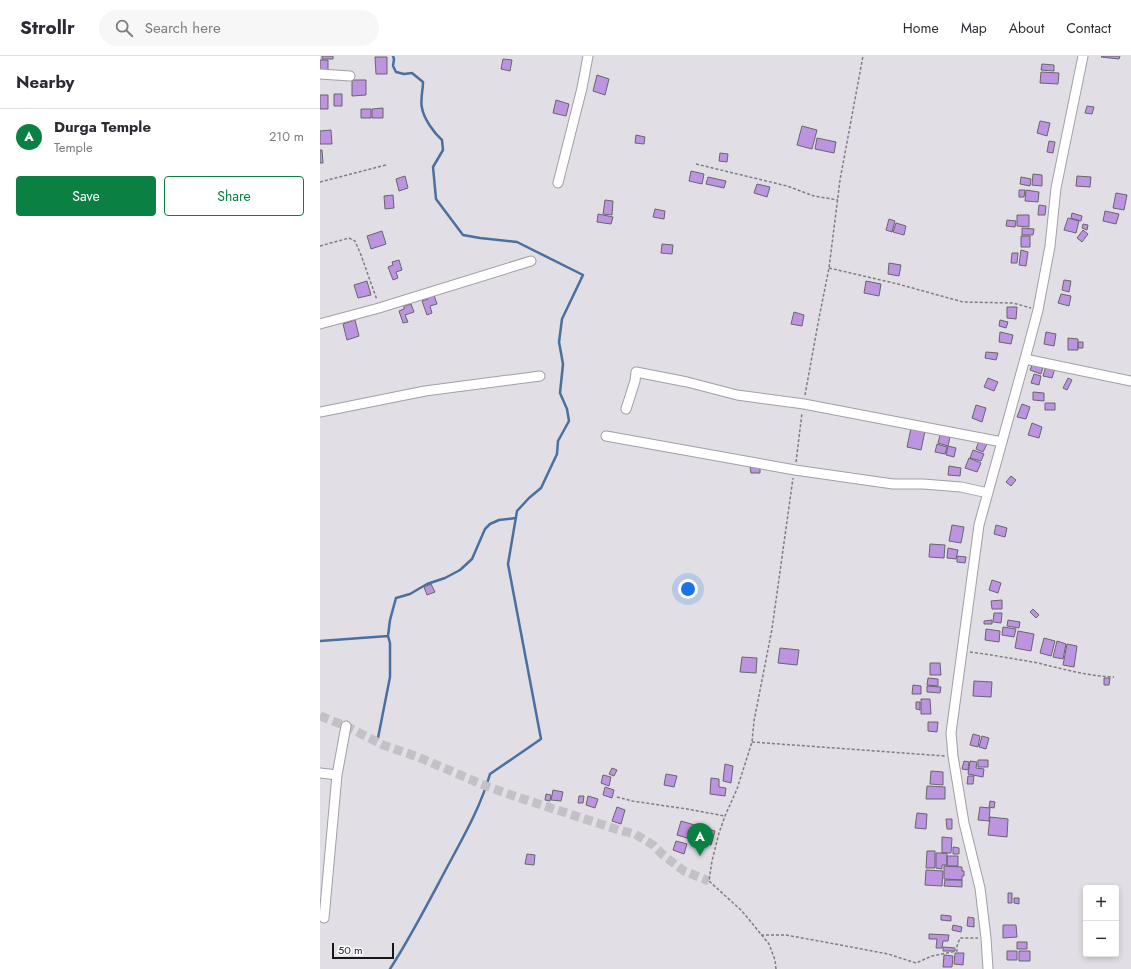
<!DOCTYPE html>
<html lang="en">
<head>
<meta charset="utf-8">
<style>
  body { margin:0; font-family:Jost,sans-serif; background:#f7f7f7; color:#2b2b33 }
  .controls { position:absolute; right:12px; bottom:12px; display:grid; overflow:hidden; border-radius:4px; box-shadow:0 2px 6px #0003 }
  .controls button { width:36px; height:36px; display:grid; place-items:center; padding:0; border:0; border-bottom:1px solid #e1e1e2; background:#fff; color:#2b2b33; font:20px sans-serif }
  .scale { position:absolute; left:12px; bottom:10px; width:62px; box-sizing:border-box; padding-left:4px; border:2px solid #171618; border-top:0; font-size:11px; line-height:14px; white-space:nowrap; color:#171618; -webkit-text-stroke:3px #fff; paint-order:stroke }
  .you { position:absolute; left:368px; top:533px; width:14px; height:14px; margin:-10px; border:3px solid #fff; border-radius:50%; background:#1a73e8; box-shadow:0 0 0 6px #1a73e833 }
  .badge { display:grid; place-items:center; width:26px; height:26px; border-radius:50%; background:#0b8043; color:#fff; font-size:13px; font-weight:700 }
  .pin { position:absolute; translate:-50% -33px; filter:drop-shadow(0 1px 2px #0008) }
  .pin::after { content:''; position:absolute; top:21px; width:14px; height:12px; background:inherit; clip-path:polygon(0 0,100% 0,50% 100%) }
  .list { margin:0; padding:0; list-style:none }
  h2 { display:flex; justify-content:space-between; align-items:center; height:52px; margin:0; padding:0 16px; font-size:17px }
  h2 small { font-size:13px; font-weight:400; color:#7c7c81 }
  .list li { display:grid; grid-template-columns:26px 1fr auto; gap:12px; align-items:center; box-sizing:border-box; height:56px; padding:0 16px; border-top:1px solid #e1e1e2 }
  .list b { display:block; font-size:15px; white-space:nowrap }
  .list p { margin:0; font-size:13px; white-space:nowrap; color:#7c7c81 }
  .list em { font-size:13px; font-style:normal; color:#7c7c81 }
  .actions { display:flex; gap:8px; padding:12px 16px }
  .actions a { flex:1; padding:9px 0; border:1px solid #0b8043; border-radius:4px; text-align:center; font-size:14px; color:#0b8043 }
  .actions .main { background:#0b8043; color:#fff }
  .icon { flex:none; width:22px; height:22px; fill:none; stroke:currentColor; stroke-width:2; stroke-linecap:round; stroke-linejoin:round }
  .map { position:relative; flex:none; width:811px; height:913px; overflow:hidden }
  header { display:flex; align-items:center; gap:24px; box-sizing:border-box; height:56px; padding:0 20px; background:#fff; border-bottom:1px solid #e1e1e2 }
  header strong { font-size:19px }
  nav { display:flex; gap:22px; margin-inline-start:auto; font-size:14px }
  .search { width:280px; height:36px; background:#f7f7f7; display:flex; align-items:center; gap:10px; box-sizing:border-box; padding:0 14px; border-radius:22px; color:#7c7c81; font-size:15px }
  main { display:flex }
  aside { flex:1; background:#fff }
  .map>svg:first-child { display:block }
  .lines { fill:none; stroke-linecap:round; stroke-linejoin:round }
  .stream { stroke:#4a709f; stroke-width:2.5 }
  .building { fill:#bc94e0; stroke:#68656b }
  .minor-tunnel { stroke:#c3c0c6; stroke-width:9; stroke-dasharray:9 4.5; stroke-linecap:butt }
  .minor-casing { stroke:#a29ea5; stroke-width:11 }
  .path { stroke:#7f7d81; stroke-width:1.5; stroke-dasharray:3 2; stroke-linecap:butt }
  .minor { stroke:#fff; stroke-width:9 }
</style>
</head>
<body>
<header>
<strong>Strollr</strong>
<div class="search"><svg class="icon" aria-label="search" viewBox="0 0 24 24"><circle cx="10" cy="10" r="6"/><path d="M15 15l6 6"/></svg>Search here</div>
<nav><a>Home</a><a>Map</a><a>About</a><a>Contact</a></nav>
</header>
<main>
<aside>
<h2>Nearby<small></small></h2>
<ul class="list">
<li><span class="badge">A</span><div><b>Durga Temple</b><p>Temple</p></div><em>210 m</em></li>
</ul>
<div class="actions"><a class="main">Save</a><a>Share</a></div>
</aside>
<div class="map">
<svg width="811" height="913" viewBox="0 0 811 913">
  <rect width="100%" height="100%" fill="#e1dee5"/>
  <g class="lines">
    <path class="stream" d="M0,585L68,580
      M58,682L70,621V587L68,580L70,564L76,542L90,538L107,528L125,522L140,514L152,503L165,473L170,468L179,464L196,462
      M70,913C90,882 107,849 124,817C141,785 160,753 170,718L221,683L188,508L197,455L209,442L221,432L237,398L238,385L249,365L247,353L240,337L243,308L239,286L242,263L263,219L197,186L160,182L143,179L116,143L113,111L123,94L122,84C114,77 104,63 102,52C100,45 103,34 103,26L92,17L84,18L76,16L73,10L74,3L73,0"/>
  </g>
  <path class="building" d="M2,0H13V3H2Z
    M782,0H800L799,3L781,1Z
    M55,1H67V18H56Z
    M183,3L192,4L190,15L181,13Z
    M0,4H8V16H0Z
    M722,8L734,9V15L721,14Z
    M721,16L739,17L738,28L720,27Z
    M277,19L289,23L285,39L273,35Z
    M32,24H46V39L32,40Z
    M14,38H22V50H14Z
    M0,39H8V53H0Z
    M236,44L249,48L246,60L233,57Z
    M767,50L774,51L772,58L765,57Z
    M63,52V62H52V53Z
    M41,53H51V62H41Z
    M720,65L730,67L727,80L717,77Z
    M482,70L497,74L492,93L477,89Z
    M11,74L12,88H0V75Z
    M316,79L325,81L324,88L315,87Z
    M497,82L516,86L514,97L495,93Z
    M729,85L735,86L733,97L727,96Z
    M0,94H2L3,107H0Z
    M400,97L408,98L407,106L399,105Z
    M371,115L384,118L382,128L369,125Z
    M713,118L722,119V130L712,129Z
    M85,120L88,132L79,135L76,123Z
    M757,120L771,121L770,131L756,130Z
    M388,121L406,125L404,132L386,128Z
    M701,121L711,123L710,130L700,128Z
    M437,128L450,131L447,141L434,137Z
    M699,134H705L704,141H699Z
    M706,134L719,136L718,146L705,145Z
    M796,137L807,139L804,154L793,152Z
    M73,139L74,152L65,153L64,140Z
    M285,144L293,145L292,159L283,158Z
    M719,149L726,150L725,159H718Z
    M335,153L345,155L344,163L333,161Z
    M785,155L799,158L796,168L783,165Z
    M752,157L762,160L761,165L751,162Z
    M278,158L293,161L291,168L277,166Z
    M697,159H709V171L697,170Z
    M748,162L759,165L756,177L744,174Z
    M569,163L575,165L572,176L566,174Z
    M687,164L696,165L695,171L686,170Z
    M576,167L586,170L584,179L573,176Z
    M763,168L768,169L767,174L762,172Z
    M702,172L714,173L713,179H702Z
    M763,174L768,178L762,186L757,182Z
    M62,175L66,188L51,193L47,180Z
    M701,180H710V191H701Z
    M342,188L353,189L352,198L341,197Z
    M701,194L708,196L706,210L699,209Z
    M692,197H698L697,207H691Z
    M79,204L82,214L76,216L78,222L73,224L68,211L73,209L72,206Z
    M569,207L581,209L579,220L568,218Z
    M744,224L751,225L749,236L742,234Z
    M47,225L51,239L38,242L34,229Z
    M546,225L561,228L559,240L544,237Z
    M741,238L751,240L749,250L738,247Z
    M114,239L117,248L110,250L112,257L107,259L102,245L108,243L107,241Z
    M91,248L94,256L85,259L88,266L83,267L79,255L84,253V250Z
    M687,251H697L696,263L687,262Z
    M474,256L484,259L482,270L471,268Z
    M35,264L39,280L27,284L23,268Z
    M680,264L688,266L686,272L679,270Z
    M680,276L693,279L691,288L679,286Z
    M726,276L736,278L734,290L724,288Z
    M748,282L758,283V294H748Z
    M758,286H763V292H758Z
    M666,296L678,297L676,304L665,302Z
    M713,307L723,311L721,318L710,314Z
    M726,310L735,312L732,322L723,320Z
    M714,318L721,320L719,329L711,327Z
    M668,322L678,326L674,335L664,331Z
    M748,322L752,324L747,334L743,332Z
    M713,336L724,337V345L713,344Z
    M725,347H735V354H725Z
    M702,348L710,351L706,363L697,361Z
    M656,349L666,352L662,366L652,362Z
    M712,367L722,371L719,382L708,379Z
    M591,372L605,375L601,394L587,391Z
    M620,379L630,381L628,390L618,387Z
    M659,385L667,388L663,396L656,393Z
    M617,388L627,391L625,398L615,396Z
    M628,390L636,392L634,401L626,399Z
    M653,394L664,398L661,405L650,402Z
    M649,402L661,407L657,416L645,412Z
    M629,410L641,412L640,420L628,419Z
    M430,411H440V417H431Z
    M691,420L696,424L691,430L686,426Z
    M632,469L644,471L641,487L629,485Z
    M676,469L687,472L685,481L674,478Z
    M610,488L625,489L624,502L609,501Z
    M628,492L638,494L636,503L627,502Z
    M637,500L646,501L645,507L637,506Z
    M672,524L681,527L678,537L669,534Z
    M111,528L115,536L107,539L104,531Z
    M682,544V553H672L671,545Z
    M713,553L719,559L716,562L710,556Z
    M674,557H682L681,567L673,566Z
    M672,564V568H664V565Z
    M688,564L700,566L699,572L687,570Z
    M683,571L696,573L694,581L682,579Z
    M666,573L680,575L679,586L665,584Z
    M698,575L714,578L711,595L695,592Z
    M724,582L735,585L731,600L720,597Z
    M737,585L746,588L743,603L733,601Z
    M747,588L757,590L754,611L743,609Z
    M460,592L479,594L477,609L458,607Z
    M422,601L437,602L436,617L420,616Z
    M610,607H620L621,619H610Z
    M608,622L618,623V630L607,629Z
    M784,622H790L789,629H784Z
    M654,625L672,626L671,641L653,640Z
    M593,629L601,630V638H592Z
    M607,630L621,631L620,637L607,636Z
    M601,643H610L611,658H601Z
    M596,646H600V654L596,653Z
    M608,666H618L617,676L608,675Z
    M653,678L660,680L658,691L650,689Z
    M662,680L669,682L666,693L659,691Z
    M658,704H668V711H658Z
    M644,705L649,706L648,714L642,713Z
    M650,705L657,706L656,712L664,713L663,721L648,718Z
    M405,708L413,710L411,727L403,725Z
    M292,712L297,714L294,720L289,718Z
    M611,715L623,716V729L610,728Z
    M346,718L357,720L354,731L344,729Z
    M283,719L291,721L289,730L281,727Z
    M648,720H654L653,728H647Z
    M391,722L399,723V731L406,732L405,740L390,738Z
    M607,730L625,731V743H606Z
    M285,731L294,734L292,742L283,739Z
    M233,734L243,736L241,745L231,744Z
    M226,738L231,739L230,745L225,744Z
    M259,740H264L263,747H258Z
    M268,740L278,743L275,752L266,749Z
    M670,745L675,746L674,752L669,751Z
    M297,751L305,754L301,768L292,765Z
    M660,751L670,752L669,765L658,764Z
    M597,757L607,758L606,773L595,772Z
    M670,761L688,763L687,781L668,779Z
    M626,763H632V773H627Z
    M361,765L395,775L391,789L357,779Z
    M622,781L632,782L631,797H622Z
    M356,785L367,788L364,798L353,794Z
    M633,791L639,792V798H633Z
    M607,795H615V812H606Z
    M616,797H627V809H622V813L616,812Z
    M207,798L215,799L214,809L205,808Z
    M627,800H638V810H627Z
    M624,810L642,811V815H644V820H642V824L624,823Z
    M606,814L623,815L622,830L605,829Z
    M625,824H642V831L624,830Z
    M688,837H692V847H688Z
    M694,842H699V848L694,847Z
    M621,859L631,860V865L621,864Z
    M648,861L654,862V871L647,870Z
    M633,869L642,871L641,876L632,874Z
    M683,869H696L697,881L683,882Z
    M609,878L629,879L628,885H623L622,892H616L617,883H609Z
    M697,886H707V893H697Z
    M623,891L635,892V895H623Z
    M687,895H697V904H687Z
    M699,895H710V905H699Z
    M635,897H644L643,909L634,908Z
    M624,899L633,900L632,911H623Z"/>
  <g class="lines">
    <path class="minor-tunnel" d="M0,660L26,670L63,689L98,701L166,730L197,741L299,774L315,778L333,789L343,799L364,815L389,825"/>
    <defs>
      <path id="minor" d="M0,18L30,20
        M238,127L262,32L268,0
        M0,268L59,252L211,205
        M705,303L811,325
        M306,353L315,325L316,316L367,326L417,339L484,348L682,386
        M0,356L105,335L220,320
        M286,380L475,414L573,428H603L641,431L668,437
        M0,717L17,719
        M4,862L17,719L26,670
        M668,913L666,882L660,832L644,767L633,700L631,677L659,469L709,288L718,254L730,190L736,132L763,0"/>
    </defs>
    <use href="#minor" class="minor-casing"/>
    <path class="path" d="M376,108L467,130L494,140L518,144
      M0,126L66,109
      M0,190L29,182L35,185L41,199L57,244
      M509,212L578,228L643,246L693,247L711,252
      M485,339L499,262L509,212L520,124L543,0
      M476,406L482,357
      M650,596C673,599 695,603 718,607C743,613 767,620 794,621
      M432,686L625,700
      M297,741L312,745L367,753L405,760
      M441,879H466L515,888L568,898L596,907L612,900L637,895V890L640,882H658
      M456,913L455,904L449,888L422,855L389,825L392,805L399,777L405,760L417,733L432,686L434,665L452,573L473,422"/>
    <use href="#minor" class="minor"/>
  </g>
</svg>
<div class="controls">
<button>+</button>
<button>−</button>
</div>
<div class="scale">50 m</div>
<div class="you"></div>
<div class="pin badge" style="left:380px;top:800px">A</div>
</div>
</main>
</body>
</html>
